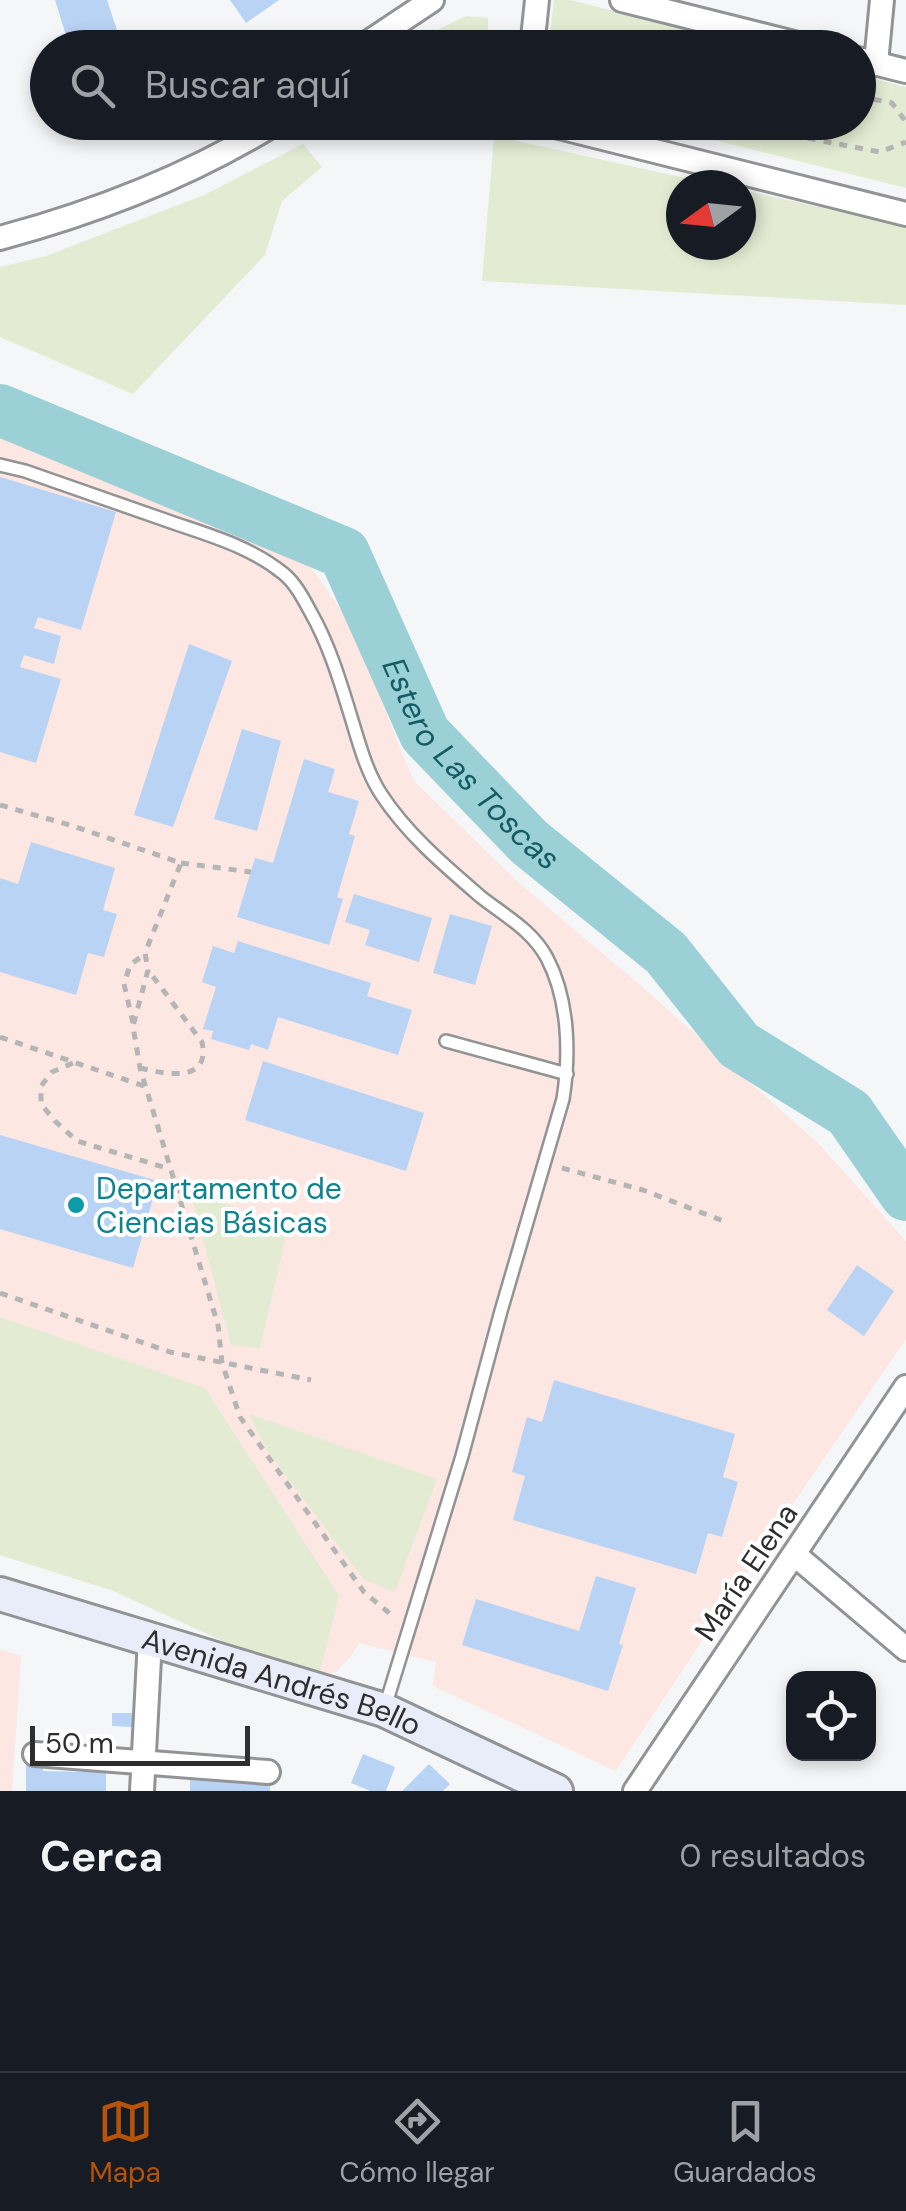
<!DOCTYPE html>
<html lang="es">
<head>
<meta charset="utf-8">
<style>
  body { margin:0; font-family:"DM Sans",sans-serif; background:#242831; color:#f1f3f6 }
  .controls { position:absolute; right:30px; bottom:30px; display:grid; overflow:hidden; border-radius:20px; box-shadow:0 5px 15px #0003 }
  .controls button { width:90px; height:90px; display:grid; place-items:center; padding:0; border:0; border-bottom:2px solid #363941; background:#171b24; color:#f1f3f6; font:50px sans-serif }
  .compass { position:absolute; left:666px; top:170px; width:90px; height:90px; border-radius:50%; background:#171b24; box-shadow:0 5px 15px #0003; rotate:255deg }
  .scale { position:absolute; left:30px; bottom:25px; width:220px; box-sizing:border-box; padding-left:10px; border:5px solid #2e2e2f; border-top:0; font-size:28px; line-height:35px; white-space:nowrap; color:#2e2e2f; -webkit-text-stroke:8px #fff; paint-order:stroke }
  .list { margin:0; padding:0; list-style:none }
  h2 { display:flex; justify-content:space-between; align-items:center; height:130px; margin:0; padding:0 40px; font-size:42px }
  h2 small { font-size:32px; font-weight:400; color:#9ea1a6 }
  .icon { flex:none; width:55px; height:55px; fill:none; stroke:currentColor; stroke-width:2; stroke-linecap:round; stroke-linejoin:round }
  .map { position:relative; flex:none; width:906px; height:1791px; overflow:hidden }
  .search { position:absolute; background:#171b24; box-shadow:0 5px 15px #0003; left:30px; right:30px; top:30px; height:110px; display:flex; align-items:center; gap:25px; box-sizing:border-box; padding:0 35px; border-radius:55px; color:#9ea1a6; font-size:38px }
  .sheet { height:280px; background:#171b24 }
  nav { display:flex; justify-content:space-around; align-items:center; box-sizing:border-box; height:140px; border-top:2px solid #363941; background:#171b24; font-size:28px; color:#9ea1a6 }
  nav a { display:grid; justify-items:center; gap:5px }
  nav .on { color:#b45309 }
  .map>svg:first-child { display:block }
  .education { fill:#fce7e2 }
  .green { fill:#e3ecd3 }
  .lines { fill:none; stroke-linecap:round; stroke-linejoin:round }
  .river { stroke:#9cd0d7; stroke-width:52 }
  .building { fill:#b9d3f5 }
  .service-casing { stroke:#929394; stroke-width:16 }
  .minor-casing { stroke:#929394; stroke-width:28 }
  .secondary-casing { stroke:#929394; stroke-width:38 }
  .path { stroke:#b5b5b6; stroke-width:5; stroke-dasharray:8 8; stroke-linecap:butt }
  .service { stroke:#fff; stroke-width:11 }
  .minor { stroke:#fff; stroke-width:22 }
  .secondary { stroke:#e9edfa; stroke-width:32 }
  .culture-dot { fill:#0f9aa8; stroke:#fff; stroke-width:4 }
  .labels { text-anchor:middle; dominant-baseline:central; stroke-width:8; stroke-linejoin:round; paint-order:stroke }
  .culture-label { font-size:30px; fill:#0d838f; stroke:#fff; text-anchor:start }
  .street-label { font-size:30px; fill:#2e2e2f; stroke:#fff }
  .water-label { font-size:32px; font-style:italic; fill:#145b63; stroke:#fff }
</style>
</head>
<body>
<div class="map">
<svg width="906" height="1791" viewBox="0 0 906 1791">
  <rect width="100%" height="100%" fill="#f5f6f7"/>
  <path class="education" d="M0,433L309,565L351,624L413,780L519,883L640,985L819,1144L906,1241V1339L777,1527L616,1771L433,1686L436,1662L359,1643L351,1656L337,1671L318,1679L111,1590L0,1555Z
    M0,1649L21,1656L12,1791H0Z"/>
  <path class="green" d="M554,0H571L754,47H548Z
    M466,16L488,18V47H402Z
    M859,75L906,87V188L647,123L858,122Z
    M494,136L717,185H681V245H741V190L906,226V305L482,281Z
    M303,144L322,167L282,201L265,255L133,394L0,337V267L46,256L204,195Z
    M190,1191L288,1227L260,1348L231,1345Z
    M0,1317L205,1388L339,1596L318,1679L297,1675L111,1590L0,1555Z
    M249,1414L437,1479L395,1592L364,1580L266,1449Z"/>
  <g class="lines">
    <path class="river" id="s1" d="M0,410L344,553L425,734L529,842L666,953L739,1045L849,1113L906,1195"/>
  </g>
  <path class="building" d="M55,0H107L123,48H70Z
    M230,0H279L246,23Z
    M94,122H143V123L99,138Z
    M0,477L116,512L81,630L38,617L34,628L61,636L54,664L24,655L20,667L61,679L36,763L0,752Z
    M189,644L232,661L173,827L134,815Z
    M242,729L281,741L257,831L214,819Z
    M304,759L335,769L328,792L359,801L349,834L355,836L337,897L343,899L329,945L237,917L255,858L273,863Z
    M31,842L115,868L103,910L117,914L104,957L88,953L76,995L0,972V878L18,884Z
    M354,894L432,918L419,962L365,945L370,930L345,922Z
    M450,914L492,926L475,985L433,973Z
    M238,941L371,983L367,996L412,1010L398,1055L278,1017L268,1050L251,1044L249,1050L211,1039L213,1031L203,1029L216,987L202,982L213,946L234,953Z
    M263,1061L424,1113L406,1171L245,1120Z
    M0,1135L158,1181L133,1268L0,1229Z
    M857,1265L894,1291L864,1336L827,1310Z
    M554,1380L735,1434L723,1477L738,1482L722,1537L708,1533L696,1574L513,1520L525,1476L512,1472L527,1417L542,1422Z
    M596,1576L636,1588L619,1644L623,1645L608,1691L462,1645L476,1599L579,1631Z
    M112,1713H133V1727L112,1726Z
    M363,1754L395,1767L386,1791H370L351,1783Z
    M26,1764H43V1771L89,1772V1765L106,1766V1791H26Z
    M429,1764L450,1784L443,1791H402Z
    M190,1774H207V1781L230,1782H253L270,1776V1791H190Z"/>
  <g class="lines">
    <defs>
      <path id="service" d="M0,465L25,471C72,487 120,504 168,521C208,535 250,546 284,574C295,583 303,598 310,611C329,644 340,681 351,717C359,743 366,771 381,794C407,834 445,866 481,897C505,916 532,930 547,958C569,1000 570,1054 563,1099L501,1311L462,1456L385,1707
        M446,1041L567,1074"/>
      <path id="minor" d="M622,0L814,48
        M360,48L432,0
        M532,48L537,0
        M858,59L906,71
        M876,63L882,0
        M539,122L906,214
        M0,238C96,212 192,175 277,122
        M794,1554L906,1649
        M35,1754L268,1772
        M142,1791L150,1639
        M635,1791L906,1387"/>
      <g id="secondary">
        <path id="s2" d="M0,1594L384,1710L556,1791"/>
      </g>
    </defs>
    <use href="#service" class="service-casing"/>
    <use href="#minor" class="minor-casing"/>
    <use href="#secondary" class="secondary-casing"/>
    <path class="path" d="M660,48L677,45L679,42
      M858,96L892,103L906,122
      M682,122L700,127L734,124L880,152L906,142
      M0,805L73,826L181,863L145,953L148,970L133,1026L140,1068L218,1325L222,1363L240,1417L364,1592L394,1617
      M181,863L251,872
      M133,1023L124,984L130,965L145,954
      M0,1037L144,1086
      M73,1063L52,1072L41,1086V1104L55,1121L77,1141L170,1169
      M140,1068C165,1074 211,1084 202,1042L148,970
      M562,1168L643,1190L726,1222
      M0,1293L170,1352L311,1380"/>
    <use href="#service" class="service"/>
    <use href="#minor" class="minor"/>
    <use href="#secondary" class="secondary"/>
  </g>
  <circle class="culture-dot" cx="76" cy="1205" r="10"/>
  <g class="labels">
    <g class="culture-label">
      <text x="96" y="1188">Departamento de<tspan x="96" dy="34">Ciencias Básicas</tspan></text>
    </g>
    <g class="street-label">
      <text transform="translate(746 1572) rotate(-56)">María Elena</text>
      <text stroke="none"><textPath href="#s2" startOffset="295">Avenida Andrés Bello</textPath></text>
    </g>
    <g class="water-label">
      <text stroke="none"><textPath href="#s1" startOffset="622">Estero Las Toscas</textPath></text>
    </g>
  </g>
</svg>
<div class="controls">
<button><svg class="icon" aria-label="locate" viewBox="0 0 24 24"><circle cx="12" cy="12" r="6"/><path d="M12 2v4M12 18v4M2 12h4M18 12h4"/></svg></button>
</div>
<svg class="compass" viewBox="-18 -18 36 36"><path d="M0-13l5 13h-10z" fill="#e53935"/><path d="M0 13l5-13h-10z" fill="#9ea1a6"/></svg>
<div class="scale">50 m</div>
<div class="search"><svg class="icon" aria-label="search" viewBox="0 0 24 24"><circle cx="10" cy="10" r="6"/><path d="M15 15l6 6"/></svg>Buscar aquí</div>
</div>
<section class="sheet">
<h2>Cerca<small>0 resultados</small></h2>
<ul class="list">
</ul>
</section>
<nav>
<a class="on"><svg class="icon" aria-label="map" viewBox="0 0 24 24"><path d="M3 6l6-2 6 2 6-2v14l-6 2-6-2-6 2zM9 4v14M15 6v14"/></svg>Mapa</a>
<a><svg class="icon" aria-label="directions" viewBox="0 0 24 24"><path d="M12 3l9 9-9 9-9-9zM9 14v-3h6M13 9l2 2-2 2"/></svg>Cómo llegar</a>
<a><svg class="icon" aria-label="saved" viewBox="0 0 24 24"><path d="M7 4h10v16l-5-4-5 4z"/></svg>Guardados</a>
</nav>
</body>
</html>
